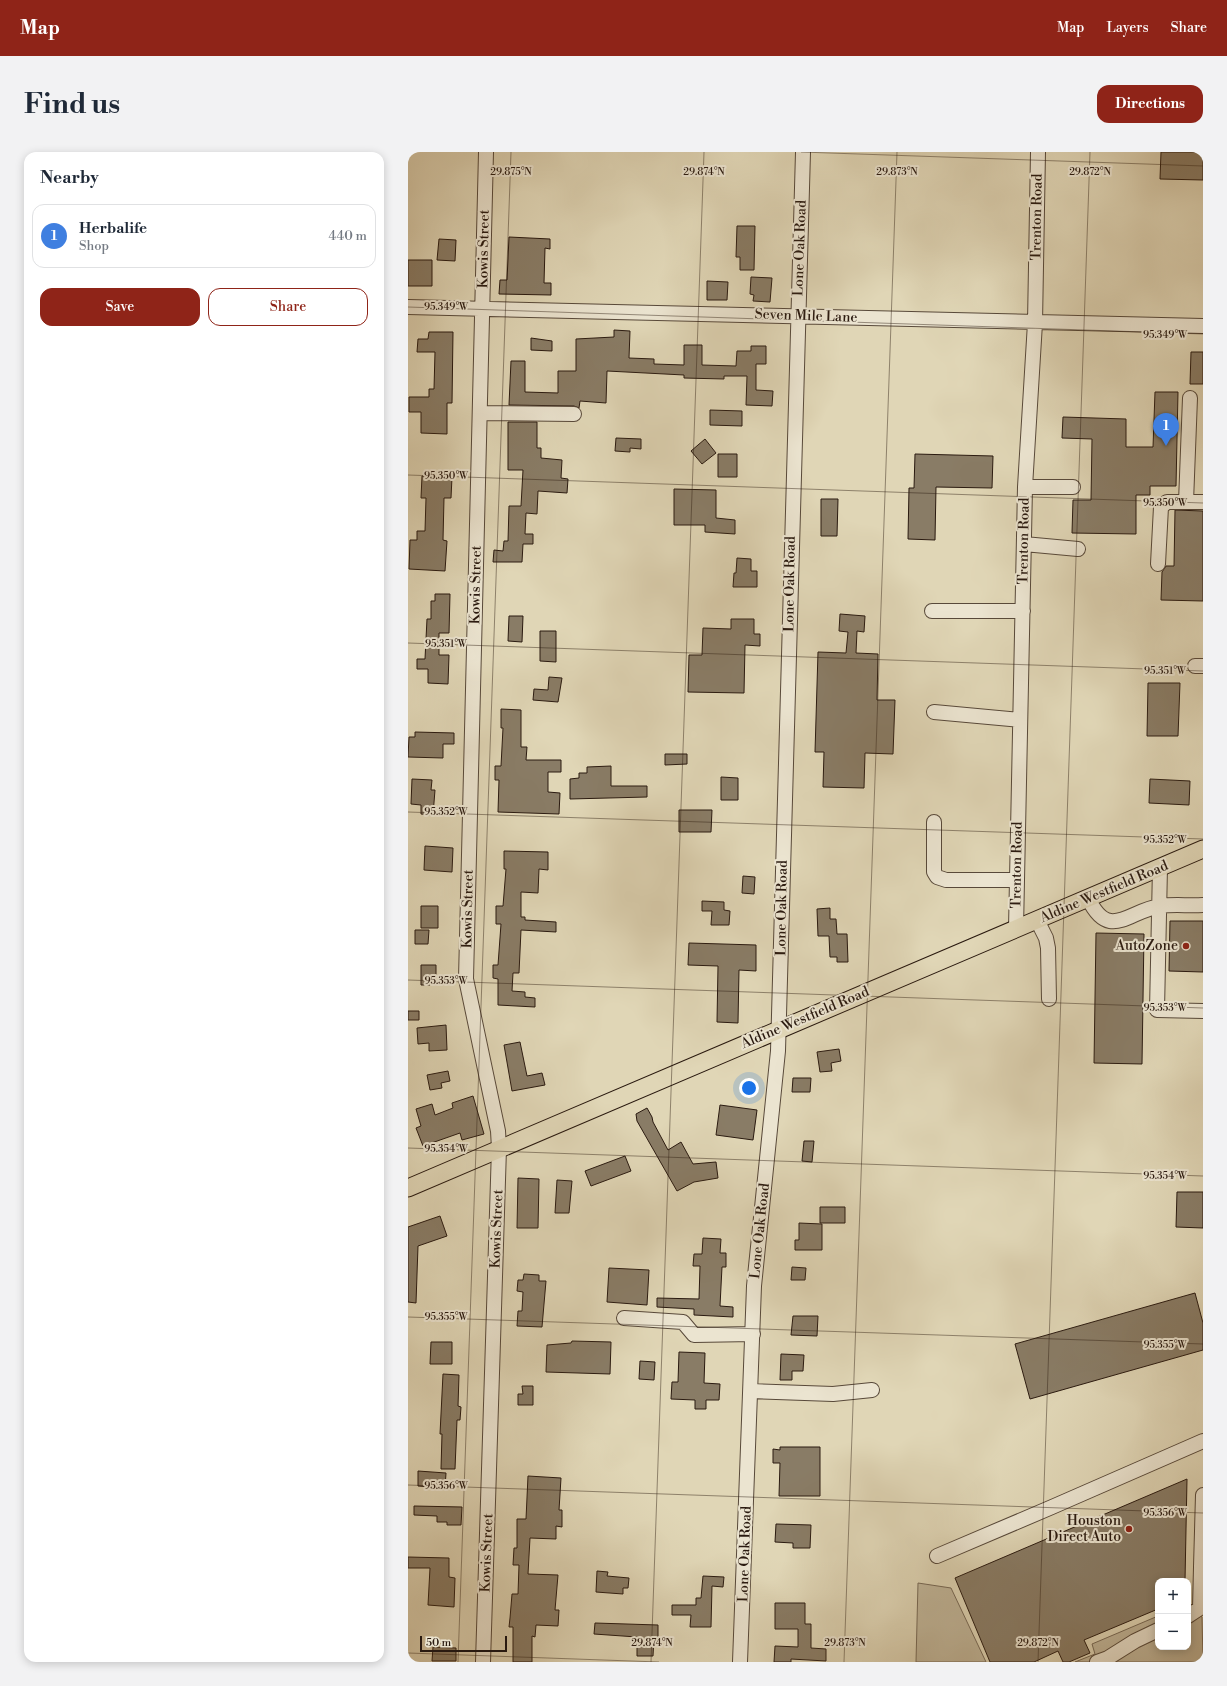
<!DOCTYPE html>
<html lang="en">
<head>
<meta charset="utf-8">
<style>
  body { margin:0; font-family:"Libre Bodoni",serif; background:#f2f2f3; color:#1f2937 }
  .controls { position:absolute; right:12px; bottom:12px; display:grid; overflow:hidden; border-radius:8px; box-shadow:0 2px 10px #0003 }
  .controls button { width:36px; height:36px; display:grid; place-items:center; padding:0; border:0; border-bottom:1px solid #e0e1e3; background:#fff; color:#1f2937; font:20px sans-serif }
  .scale { position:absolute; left:12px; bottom:10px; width:87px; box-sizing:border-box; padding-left:4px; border:2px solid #2a1a10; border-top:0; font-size:11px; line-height:14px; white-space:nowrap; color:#2a1a10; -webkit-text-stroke:3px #ebe4d0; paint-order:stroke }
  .you { position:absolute; left:341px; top:936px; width:14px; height:14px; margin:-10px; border:3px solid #fff; border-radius:50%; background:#1a73e8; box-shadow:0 0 0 6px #1a73e833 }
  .badge { display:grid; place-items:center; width:26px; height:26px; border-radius:50%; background:#8f2418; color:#fff; font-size:13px; font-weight:700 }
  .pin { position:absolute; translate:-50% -33px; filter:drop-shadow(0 1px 2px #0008) }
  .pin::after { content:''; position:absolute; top:21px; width:14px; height:12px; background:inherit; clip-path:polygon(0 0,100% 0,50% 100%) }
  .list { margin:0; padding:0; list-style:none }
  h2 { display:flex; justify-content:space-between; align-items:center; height:52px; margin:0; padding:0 16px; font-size:17px }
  h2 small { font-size:13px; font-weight:400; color:#747a83 }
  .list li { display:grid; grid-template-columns:26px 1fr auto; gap:12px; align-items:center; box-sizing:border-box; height:64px; margin:0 8px 8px; padding:0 8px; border:1px solid #e0e1e3; border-radius:12px }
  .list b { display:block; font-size:15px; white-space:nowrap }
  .list p { margin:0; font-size:13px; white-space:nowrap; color:#747a83 }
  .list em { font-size:13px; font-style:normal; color:#747a83 }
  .actions { display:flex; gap:8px; padding:12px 16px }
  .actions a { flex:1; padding:9px 0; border:1px solid #8f2418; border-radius:12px; text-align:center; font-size:14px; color:#8f2418 }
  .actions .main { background:#8f2418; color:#fff }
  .map { position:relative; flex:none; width:795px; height:1510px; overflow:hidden; border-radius:12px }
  header { display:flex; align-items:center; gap:24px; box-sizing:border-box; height:56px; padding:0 20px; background:#8f2418; color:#fff }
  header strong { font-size:19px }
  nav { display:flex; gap:22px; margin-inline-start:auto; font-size:14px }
  .intro { display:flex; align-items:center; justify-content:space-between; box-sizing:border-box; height:96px; padding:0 24px }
  h1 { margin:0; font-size:28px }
  .button { padding:10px 18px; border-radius:12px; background:#8f2418; color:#fff; font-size:14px; font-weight:700 }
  main { display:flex; gap:24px; padding:0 24px }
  aside { flex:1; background:#fff; border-radius:12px; box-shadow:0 2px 10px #0003 }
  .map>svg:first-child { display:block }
  .green { fill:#c1b69a; stroke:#766855 }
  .building { fill:#897c66; stroke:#2a1a10 }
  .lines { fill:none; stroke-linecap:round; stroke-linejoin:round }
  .minor-casing { stroke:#58493a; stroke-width:16 }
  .major-casing { stroke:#2a1a10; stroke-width:19 }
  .minor { stroke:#ebe4d0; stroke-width:14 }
  .major { stroke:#e0d6b6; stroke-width:17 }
  .ticks { fill:none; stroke:#2a1a10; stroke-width:1; stroke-opacity:0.45 }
  .poi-dot { fill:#8f2418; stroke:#ebe4d0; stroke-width:1.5 }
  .labels { text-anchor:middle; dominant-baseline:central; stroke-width:4; stroke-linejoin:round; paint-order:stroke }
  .street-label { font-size:14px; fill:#2a1a10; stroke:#ebe4d0 }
  .poi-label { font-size:14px; fill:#2a1a10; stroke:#ebe4d0; text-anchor:end }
  .ticks-label { font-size:10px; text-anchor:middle; fill:#2a1a10; stroke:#ebe4d0; stroke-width:4; stroke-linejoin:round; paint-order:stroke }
</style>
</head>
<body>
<header>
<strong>Map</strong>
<nav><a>Map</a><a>Layers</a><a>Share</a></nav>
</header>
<div class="intro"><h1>Find us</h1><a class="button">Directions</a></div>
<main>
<aside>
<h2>Nearby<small></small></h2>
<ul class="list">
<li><span class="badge" style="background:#3f7fe0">1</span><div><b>Herbalife</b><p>Shop</p></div><em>440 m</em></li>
</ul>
<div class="actions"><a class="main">Save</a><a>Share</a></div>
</aside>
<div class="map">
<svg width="795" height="1510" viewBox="0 0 795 1510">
  <rect width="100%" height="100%" fill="#e0d6b6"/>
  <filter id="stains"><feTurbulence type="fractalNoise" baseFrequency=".005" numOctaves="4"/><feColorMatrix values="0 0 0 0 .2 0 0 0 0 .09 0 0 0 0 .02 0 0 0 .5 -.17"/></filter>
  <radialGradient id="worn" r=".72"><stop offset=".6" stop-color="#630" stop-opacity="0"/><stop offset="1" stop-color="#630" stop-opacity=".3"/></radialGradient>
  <path class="green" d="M510,1431L543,1436L578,1510H508Z
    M780,1454L794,1465L795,1510H667L687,1502L684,1492L750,1464V1495H780Z"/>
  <path class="building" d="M753,0H795V28L752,27Z
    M329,74H347L346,118H332V105H328Z
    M101,85L142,87V97L137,96L136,131H143V143L91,142L92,128H99Z
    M31,87L48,88L47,109L29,108Z
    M0,108H24V134H0Z
    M343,125L364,126L362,150L345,149L346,143L342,142Z
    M299,129L320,130L319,148H299Z
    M206,178L222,179L221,206L246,207V212L276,213V193H294V213L328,214L329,199H343V194H358V212H348V238L365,239L364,254L338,253L339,224H316V227L276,226V223L199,219L198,251L172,249L171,256L166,254L101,253L103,209H117V240L150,241V219H168V187L206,185Z
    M21,180H45L44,251H39V282L13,281V260H1V245H21V237H26L27,200H9L10,187H20Z
    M123,186L144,189V199L123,198Z
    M783,200H795V232H782Z
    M747,240H770L768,334H742V343H728V382L664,381L665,348H683L684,287L654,286L655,265L718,267V295H745Z
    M302,258L334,259V274L302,273Z
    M100,270H129V296H133V306L154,308L153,326L160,327L159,341L130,339L129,362L118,361L117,382H125V392H115L114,410H85L86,398L95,399L96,389H100L101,354H113L115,318H100Z
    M208,286L233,287V297L222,296V300L207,299Z
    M297,287L308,301L294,312L283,299Z
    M310,302H329V325H310Z
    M507,302L585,304L584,336L528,335L527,388L500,387L501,336H506Z
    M14,324L44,325L43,346H36L35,388L39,389L37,419L1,417L2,388H9V379H17L18,346H13Z
    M266,337L308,338V366L327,368V382L297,380V373H266Z
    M413,347H430L429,384H413Z
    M767,358L795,359V449L753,448L754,420L758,414H766Z
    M329,406L343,407V419H349V435H325L326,421H328Z
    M27,442H42L41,481H31V503H41L40,532L20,531V517H9V507H17L19,467H23V449H27Z
    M432,462L457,464L456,480L449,479L448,501L470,502L469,548H487L485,602L457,601L456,636L415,635L416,600H407L410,500L438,501L440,480L431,479Z
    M101,464H115L114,490L100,489Z
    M323,467H346V482H352V494L337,493L336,541L280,540L281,503H294L295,476L323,477Z
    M132,479H148V510L132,509Z
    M141,525L154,526L150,550L125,548L126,537L140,538Z
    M740,531H772L770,584H739Z
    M93,557L113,558V595H119L118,608H153V620H140V640L152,641L151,662L90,660L91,628H87V614H93L95,576H93Z
    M7,580L46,581V592H35V606L0,605L1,585H7Z
    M257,602H279V612L257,613Z
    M203,614V634H239V645L162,647V627L171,626V621H179V615Z
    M313,625L330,626V648H313Z
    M4,627L24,628L23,638H27L25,663L13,662V653L3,652Z
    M742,627L782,629L781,653L741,651Z
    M271,658H304L303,680H271Z
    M17,694L45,696L44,720L16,718Z
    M96,699L140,700V718L131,717L130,741L113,740V765H117V768L148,770V780L113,778L111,821H105L104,839L117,840V845L127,846V855L90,853V827L85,826V813H90L93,772H88V754H95L98,717H96Z
    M335,724L347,725L346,742L334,741Z
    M294,749L316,750V758L322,759L321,773H303L304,759H294Z
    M13,754H30V776H13Z
    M422,756V767H428L429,782H439L440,810H429V805H422L421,784H410L409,757Z
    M762,769H795V820L761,819Z
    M7,778H21L20,792H7Z
    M688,781L736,782L734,912L686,911Z
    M281,791L348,793V819L331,818L330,871L309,870L310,814L280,813Z
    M13,813H28V826H22V833H13Z
    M0,859H11V868H0Z
    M38,873L39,898L21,899V891L10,892L9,876Z
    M112,890L119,924L134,921L137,933L104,939L96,893Z
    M431,897L433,909L423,911L424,919L412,920L409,900Z
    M40,919L42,929L33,931L34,936L22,938L19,923Z
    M385,926H403L402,940H384Z
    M65,944L76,982L54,988L52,981L15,994L8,976L13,974L8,957L24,952L27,963L45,956L44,951Z
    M312,953L349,958L345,988L308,983Z
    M239,956L244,965L245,970L260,998L273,990L285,1012L308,1010L310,1026L286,1030L269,1039L229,969L228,962Z
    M396,989H406L404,1010L394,1009Z
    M217,1004L223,1019L183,1034L177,1019Z
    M110,1026L131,1027L130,1076H109Z
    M149,1028L164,1029L161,1061H147Z
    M769,1040H795V1076L768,1075Z
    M412,1055H437V1071H412Z
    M32,1064L39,1084L10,1094L8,1151L0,1150V1075Z
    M391,1071L414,1072V1098H387V1088H391Z
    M295,1086L313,1087L312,1101H318V1115H314L312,1154L325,1155V1165L286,1163V1157L249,1155V1146L291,1147L292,1114H285L286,1102H294Z
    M384,1115L398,1116L397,1128H383Z
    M201,1116L241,1118L239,1153L199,1150Z
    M116,1122L131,1123V1129H138L134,1175L109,1174L110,1159H114L115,1140L109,1139L110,1128H115Z
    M787,1141L795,1171V1198L622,1247L607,1192Z
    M385,1164H410L409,1184L383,1183Z
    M164,1189L203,1190L202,1222L138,1220L139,1193L163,1191Z
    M23,1190H44V1212H22Z
    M271,1200L297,1201L296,1231L312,1232L311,1248H298V1257H287V1248L263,1247L264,1230H270Z
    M373,1202L396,1203L395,1219H384V1228H372Z
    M232,1209L247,1210L246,1228L231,1227Z
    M35,1222L51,1223L50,1254L53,1255L52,1268H49L47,1317H33L34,1282H32Z
    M114,1234H125V1253H110V1242H115Z
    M372,1295H412V1344H371L372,1311H365V1297L372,1298Z
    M10,1319L38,1321L37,1336L10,1334Z
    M120,1324L153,1326L151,1358H154V1375L148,1374V1387L122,1386L120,1422L150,1423L147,1458H151L150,1474L128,1473L127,1485L124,1484V1510H105V1475H101L102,1466L104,1442H110L111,1413H105L106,1396H109V1367H118Z
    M779,1327L777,1429H750V1457L676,1488L682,1501L661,1510H655L650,1499L626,1510H582L547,1426Z
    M6,1354L54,1355L53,1373H39V1370H29V1364L6,1363Z
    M368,1372L403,1373L402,1396H385V1391L367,1390Z
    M0,1405L41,1406V1425L47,1426L46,1455L20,1453L22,1416H0Z
    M189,1419L200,1420L199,1424L221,1426L220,1436H215V1442L188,1440Z
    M295,1424L316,1425L315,1435L304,1434L303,1475H282L283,1463H264V1453H288V1446H293Z
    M367,1451H397V1472H403V1496L418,1497V1509L383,1507V1510H366L367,1494L390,1495V1477H367Z
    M187,1471L250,1473V1485H246L245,1504H229V1485L186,1482Z
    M25,1495L48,1496V1509H24Z"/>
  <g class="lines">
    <defs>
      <path id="minor" d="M0,155L795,174
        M72,261L166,262
        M617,335H665
        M778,350L782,246
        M616,392L670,397
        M750,412L753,355L759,350H795
        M524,459H615
        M787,514H795
        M526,560L612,568
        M526,670V720L529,725L538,728H609
        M752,715L749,858L795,859
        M680,746C701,790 720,759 752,754C766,752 781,754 795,753
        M629,768L638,786L640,796L641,847
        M608,777L617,335L627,171L630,0
        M216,1166L275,1170L286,1183L345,1182
        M343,1239L425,1242L464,1238
        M795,1343L793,1415H795
        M529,1404L644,1355L795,1289
        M780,1464L792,1456L793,1415
        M75,1510L91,996L90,979L58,827L78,0
        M332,1510L346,1134L370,899L395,0
        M689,1510L700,1506L727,1489L750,1478"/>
      <path id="major" d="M0,1036L795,697"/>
    </defs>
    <use href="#minor" class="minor-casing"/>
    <use href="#major" class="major-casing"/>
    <use href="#minor" class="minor"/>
    <use href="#major" class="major"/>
  </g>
  <path class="ticks" d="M393,0L795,14M0,155L795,182M0,323L795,351M0,491L795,519M0,660L795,687M0,828L795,856M0,996L795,1024M0,1165L795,1192M0,1333L795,1361M0,1501L251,1510M50,1510L103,0M243,1510L296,0M436,1510L489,0M630,1510L682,0"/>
  <g class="poi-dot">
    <circle cx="778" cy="794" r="4"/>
    <circle cx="721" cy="1377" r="4"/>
  </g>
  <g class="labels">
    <g class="street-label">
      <text transform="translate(629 65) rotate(-89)">Trenton Road</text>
      <text transform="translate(392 96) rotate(-88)">Lone Oak Road</text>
      <text transform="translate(76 97) rotate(-89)">Kowis Street</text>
      <text transform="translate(398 164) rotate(2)">Seven Mile Lane</text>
      <text transform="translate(616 389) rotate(-89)">Trenton Road</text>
      <text transform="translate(382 432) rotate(-89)">Lone Oak Road</text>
      <text transform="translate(68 433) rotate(-89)">Kowis Street</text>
      <text transform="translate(609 713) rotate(-89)">Trenton Road</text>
      <text transform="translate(696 740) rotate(-23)">Aldine Westfield Road</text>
      <text transform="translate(374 756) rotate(-89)">Lone Oak Road</text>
      <text transform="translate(60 757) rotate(-89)">Kowis Street</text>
      <text transform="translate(397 866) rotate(-23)">Aldine Westfield Road</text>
      <text transform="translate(89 1077) rotate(-88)">Kowis Street</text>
      <text transform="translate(352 1079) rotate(-84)">Lone Oak Road</text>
      <text transform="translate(79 1401) rotate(-88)">Kowis Street</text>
      <text transform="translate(337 1402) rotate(-88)">Lone Oak Road</text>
    </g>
    <g class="poi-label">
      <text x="770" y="794">AutoZone</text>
      <text x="713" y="1369">Houston<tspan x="713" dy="16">Direct Auto</tspan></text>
    </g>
  </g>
  <g class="ticks-label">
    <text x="103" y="23">29.875°N</text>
    <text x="296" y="23">29.874°N</text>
    <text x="489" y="23">29.873°N</text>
    <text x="682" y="23">29.872°N</text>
    <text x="38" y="158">95.349°W</text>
    <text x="757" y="186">95.349°W</text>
    <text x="38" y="327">95.350°W</text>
    <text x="757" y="354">95.350°W</text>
    <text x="38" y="495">95.351°W</text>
    <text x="757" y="522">95.351°W</text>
    <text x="38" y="663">95.352°W</text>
    <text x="757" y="691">95.352°W</text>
    <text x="38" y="832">95.353°W</text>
    <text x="757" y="859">95.353°W</text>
    <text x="38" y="1000">95.354°W</text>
    <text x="757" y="1027">95.354°W</text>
    <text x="38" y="1168">95.355°W</text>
    <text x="757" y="1196">95.355°W</text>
    <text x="38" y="1337">95.356°W</text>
    <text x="757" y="1364">95.356°W</text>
    <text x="244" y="1494">29.874°N</text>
    <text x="437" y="1494">29.873°N</text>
    <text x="630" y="1494">29.872°N</text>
  </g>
  <rect width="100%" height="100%" filter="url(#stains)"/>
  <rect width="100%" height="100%" fill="url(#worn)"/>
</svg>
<div class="controls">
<button>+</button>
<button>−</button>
</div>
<div class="scale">50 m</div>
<div class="you"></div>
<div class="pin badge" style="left:758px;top:294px;background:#3f7fe0">1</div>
</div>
</main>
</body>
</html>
